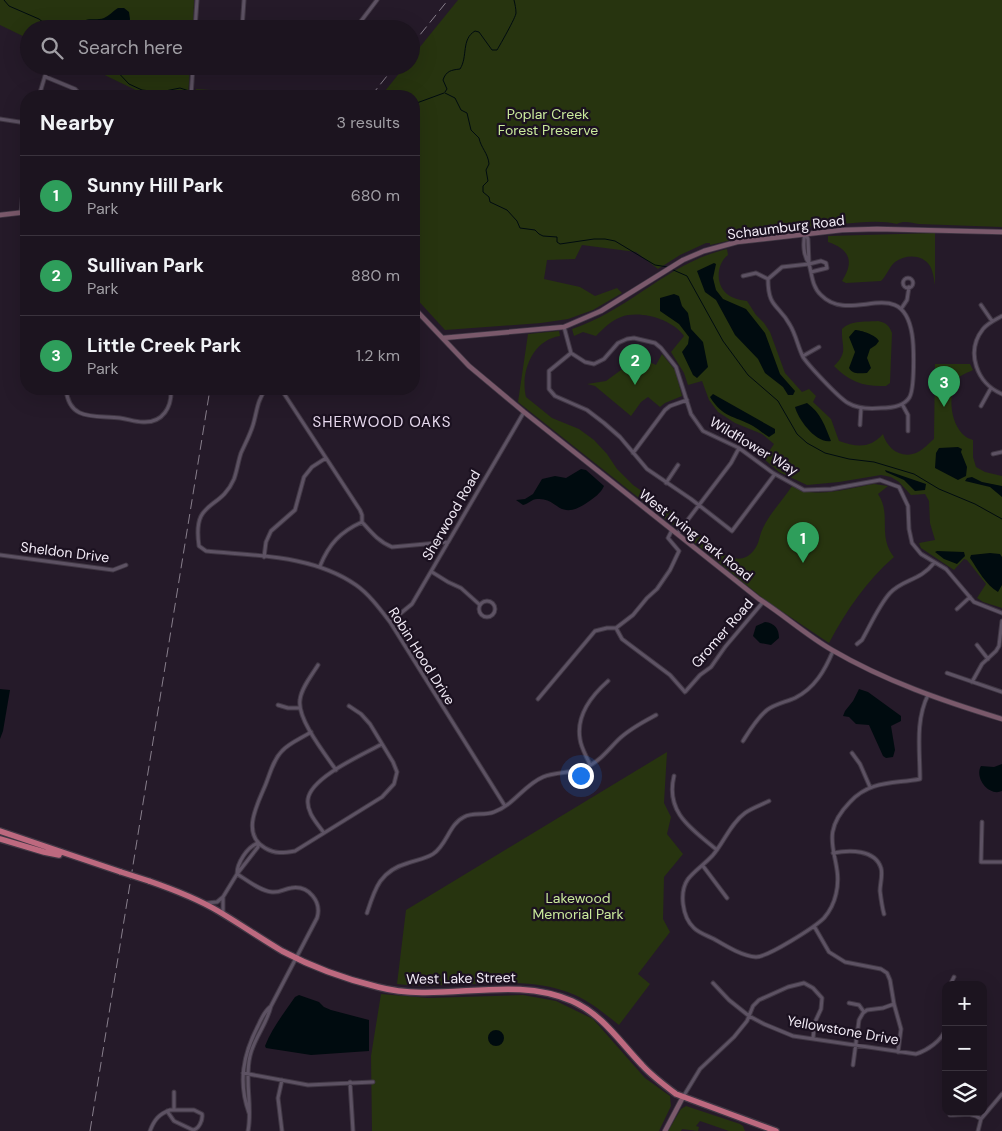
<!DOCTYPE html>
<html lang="en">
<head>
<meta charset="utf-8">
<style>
  body { margin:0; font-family:"DM Sans",sans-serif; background:#251d28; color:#f1f3f6 }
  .controls { position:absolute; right:15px; bottom:15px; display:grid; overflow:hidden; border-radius:10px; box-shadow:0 5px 20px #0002 }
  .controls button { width:45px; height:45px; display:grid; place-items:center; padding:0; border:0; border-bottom:1px solid #3a333d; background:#1c141f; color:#f1f3f6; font:25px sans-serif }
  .you { position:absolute; left:580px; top:775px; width:18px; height:18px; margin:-12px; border:4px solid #fff; border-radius:50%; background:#1a73e8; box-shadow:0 0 0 8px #1a73e833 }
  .badge { display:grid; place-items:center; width:32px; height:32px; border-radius:50%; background:#1a73e8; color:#fff; font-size:16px; font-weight:700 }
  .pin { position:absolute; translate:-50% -41px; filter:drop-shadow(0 1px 2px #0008) }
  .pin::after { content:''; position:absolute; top:26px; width:18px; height:15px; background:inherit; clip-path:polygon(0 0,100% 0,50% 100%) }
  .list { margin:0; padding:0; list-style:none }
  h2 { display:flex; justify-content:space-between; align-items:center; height:65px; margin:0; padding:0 20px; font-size:21px }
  h2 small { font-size:16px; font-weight:400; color:#a09ea4 }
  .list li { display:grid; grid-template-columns:32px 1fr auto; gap:15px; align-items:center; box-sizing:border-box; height:80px; padding:0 20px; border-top:1px solid #3a333d }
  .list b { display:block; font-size:19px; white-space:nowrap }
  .list p { margin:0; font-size:16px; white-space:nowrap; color:#a09ea4 }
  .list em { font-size:16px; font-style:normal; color:#a09ea4 }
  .icon { flex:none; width:28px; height:28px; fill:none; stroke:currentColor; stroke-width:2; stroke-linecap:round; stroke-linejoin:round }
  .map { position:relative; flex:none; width:1002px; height:1131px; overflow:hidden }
  .search { position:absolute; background:#1c141f; box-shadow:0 5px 20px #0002; left:20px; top:20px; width:400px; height:55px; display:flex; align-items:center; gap:12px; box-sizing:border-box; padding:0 18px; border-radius:28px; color:#a09ea4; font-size:19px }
  .panel { position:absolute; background:#1c141f; box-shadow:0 5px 20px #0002; left:20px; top:90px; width:400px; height:305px; border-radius:20px }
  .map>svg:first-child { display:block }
  .green { fill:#27340f }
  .water { fill:#000b0f }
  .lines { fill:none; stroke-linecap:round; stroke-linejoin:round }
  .stream { stroke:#000b0f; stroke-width:1 }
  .street-casing { stroke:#403744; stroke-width:5 }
  .secondary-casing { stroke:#403744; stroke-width:6 }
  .highway-casing { stroke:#403744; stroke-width:8 }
  .street { stroke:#5d5263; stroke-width:3 }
  .secondary { stroke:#7a596b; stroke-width:4.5 }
  .highway { stroke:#bd697f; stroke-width:5.5 }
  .rail { stroke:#887f8c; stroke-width:1; stroke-dasharray:10 5; stroke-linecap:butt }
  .highway-bridge-casing { stroke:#403744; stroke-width:8; stroke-linecap:butt }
  .highway-bridge { stroke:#bd697f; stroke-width:5.5 }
  .labels { text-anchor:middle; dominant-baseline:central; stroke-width:4.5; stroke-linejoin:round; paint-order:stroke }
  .park-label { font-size:14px; fill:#caea9c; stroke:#1b1120 }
  .street-label { font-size:14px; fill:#f1eaf5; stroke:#1b1120 }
  .neighbourhood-label { font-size:15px; letter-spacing:1px; fill:#e7d9ee; stroke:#1b1120 }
</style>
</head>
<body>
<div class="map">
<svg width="1002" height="1131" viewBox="0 0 1002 1131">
  <rect width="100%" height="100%" fill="#251a29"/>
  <path class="green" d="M0,0H194L193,29H29V39L0,25Z
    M458,0H1002V227L919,224C912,223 904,220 897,224C876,218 835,225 812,228L811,226L794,230L766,232L710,245V243H706L680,255L658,269L636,252L582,245L575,259L547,260L544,279L580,287L595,296L617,288L622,293L593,310L568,319L541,323L445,330L414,296V96H381L405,66H411V58Z
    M86,66H190L188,96H148Z
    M196,89L301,96H196Z
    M935,233V285C934,279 933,271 930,266C923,254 905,254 895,262C889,267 887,275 881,281L846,283L842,281C855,261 849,249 828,242V236Z
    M727,249L728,255C718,262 715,281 724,291C730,298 739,300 747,301L756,315L764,323L770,332L785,373L802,392L809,389L816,396L813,402L831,419L839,441C856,447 870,449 883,434C887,449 902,460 918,452C924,449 929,443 934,439L935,364H970L973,370C967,373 957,376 955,383C947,401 952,434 973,440V457L976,467L985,472L1002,476V608L983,602L977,598L986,584L967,560L964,559L954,570L921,548L919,543L935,540L930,523L929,501L925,494L911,495L899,482L891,477L881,475L839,482L807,485L779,472L764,459L774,444L762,434L735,423L718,412L709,400L702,381L688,385L684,373L671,352L684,336C672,319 640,310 621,317C610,321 603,329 596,336L583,332L574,336L572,329C630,310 667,263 727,249Z
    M878,321C886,323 889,325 892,333L890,383L886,386C865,387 849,382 834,366C849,351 841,347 842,329C851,320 867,322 878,321Z
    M559,331L560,336C532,340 520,373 526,397L552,418L579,429L594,440L607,454L617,469L633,485L678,516L673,525L518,402L528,334Z
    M662,354L675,370L682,396L665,403L660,407L648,397L641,402L631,416L595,386L587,384L606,381L636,359L645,360L656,365Z
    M874,484L888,486L878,494C892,515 877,535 894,557C867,580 846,611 829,643L765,600L684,534L691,526C705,539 735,575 754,550C760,543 759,535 763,528C770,513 783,500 792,486C815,500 849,488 874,484Z
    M667,752L664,803L671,817L667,834L683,854L664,877L663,919L670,932L638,974L650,984L619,1025C605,1014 591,1002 575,995C520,971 456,991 397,984L406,910Z
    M381,994L428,998L523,995L556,1001L593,1019L645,1078L670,1096L671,1106L659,1131H372L371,1056Z
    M686,1106L740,1124L743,1126L745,1131H729L700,1121L696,1126L699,1127L698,1131L682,1129L681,1131H668L681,1109Z"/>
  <path class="water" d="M118,8H124L129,12L130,19L128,29H79C83,14 93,22 104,18C109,16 113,11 118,8Z
    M714,263L716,264L713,278L716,290L723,299L746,309L765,333L780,374L795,391L793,395H788L783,387L765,373L758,359L735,335L716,300L705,292L697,271Z
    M674,294L679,296L682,306L688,313L691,329L703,342L708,367L697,378L693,375L682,352L688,344L689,337L679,324L660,311V298Z
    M855,330C861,330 876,335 879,341L876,345L870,349L867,358L871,368L867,373C859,373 853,375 849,368L855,352L849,337Z
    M713,394L775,429V433L769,437C764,434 758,429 753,426C733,415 723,418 710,397Z
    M807,403C821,413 825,426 831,441C816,444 798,419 795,407Z
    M958,447L962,449L961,452L967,467L966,476L958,480L935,468L936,453L939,448Z
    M581,469L586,470L604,486C601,493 594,498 588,502C558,523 559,497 537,499C532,499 528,504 523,505L516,500L525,499L533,494L542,479L555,476L566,478Z
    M885,470L926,484L925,490L915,491L904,480L886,472Z
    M972,477L982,482L1002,486V497L990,487L965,481L967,478Z
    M937,551L964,552L965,556L957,564L944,559L935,552Z
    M990,553L1000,554L1002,557V585L998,592C986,585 978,570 970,558L971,555Z
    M765,622C775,623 779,629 779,638L771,645L760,643L753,636L756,626Z
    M0,689L10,690L3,731L0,739Z
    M859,689L868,692L901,716V721L891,726L895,750L893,757L886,758L883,756L869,725L856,724L849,717L843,716L845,711L853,701Z
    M1002,764V791C989,797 974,778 981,766L994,767Z
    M299,995L319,1002L324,1007L331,1010L369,1020V1051L311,1055L266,1048L265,1046C272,1028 284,1013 295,997Z
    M488 1038a8 8 0 1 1 16 0a8 8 0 1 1-16 0Z"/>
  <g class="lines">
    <path class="stream" d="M4,0L9,6L39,19L52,29
      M112,66L129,84L142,90L160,92L180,88L205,96
      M445,92L447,89L443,80C446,71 451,70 460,69C468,57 461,39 475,31L479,32L492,50H497C500,45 516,17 516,13C516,9 515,4 514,0
      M445,93L455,98L461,110L467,113L471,130L479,138C481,148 488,153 489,164L486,170L488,181L483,186V192L489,197L490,202L507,210L517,221L520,228L535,230L539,234L543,236L557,237V242L560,244L594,239H605L615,241L655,265L668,267
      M414,104L444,93
      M671,269L687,276L723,341L748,375L778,401L797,434L807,443L825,453L849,459L874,462L914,474L939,489L975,504L1002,519"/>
    <defs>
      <path id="street" d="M195,29L197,0
        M242,29L244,0
        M355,29L377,0
        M46,77L75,89L81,96
        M39,96L48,66
        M191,96L193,66
        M0,119L26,123
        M21,213L26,158
        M805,233C803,242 803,256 809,263
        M805,233L808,239L809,263
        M809,264C812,274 812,287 821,295C851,326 902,273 912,334C914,346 915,390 909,398C903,407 890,408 881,408C870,409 858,409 848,403C839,398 809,366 803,357C798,347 796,335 790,325C779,304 768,309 768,279L782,267Z
        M809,264L821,261L826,263L827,268L811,272
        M743,276L756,273L768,279
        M903 283a5 5 0 1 1 10 0a5 5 0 1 1-10 0Z
        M981,305L992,321
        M901,309L907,300L909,287
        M1002,316C995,320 988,323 983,329C965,352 977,384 1002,394
        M564,327L571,353L585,362L594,364L604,359L618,343L627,339L634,338L655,343L661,348L676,367L691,414L703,431L739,448L773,473L804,490L831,489L880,480L899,487L908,506L909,529L912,543L921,554L946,569L974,602L1002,613
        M571,353L549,371V389L555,396L587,410L604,423L620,437L647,469L691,499L732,531L775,474
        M803,356L819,347
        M66,389C69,422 96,415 120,418C128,419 135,422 143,422C163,423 172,407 171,389
        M266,389C257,400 257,412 253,425C250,435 245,444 241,453C238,462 237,471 234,479C220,512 192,498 199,546L206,551C257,556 313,555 356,585C369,594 380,609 390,622L505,806
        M281,389L360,510L362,515V522C371,532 379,542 392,547L448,542
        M902,404L908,415V431
        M981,406L991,388
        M860,425L861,408
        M633,453L665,410L670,406L687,400
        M993,454L1002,452
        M666,483L678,465
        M677,534L731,463L739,448
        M0,555L113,570L126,565
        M264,557L266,542L271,531L295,510L304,477L312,467L326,458
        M320,566C329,544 340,532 362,522
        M432,572L448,582L461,588L480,605
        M479 609a8 8 0 1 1 16 0a8 8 0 1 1-16 0Z
        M957,609L970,597
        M390,622L412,604L524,412
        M616,628L622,639L670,675L685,692L700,675L711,667L725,647L763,602
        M616,628L633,615L647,598L657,589L670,570L679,551L668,538L672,530
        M857,644L862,640C870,626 879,605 890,593C903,579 920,581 934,563
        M977,645L988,659
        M318,665C312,675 301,688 300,700C297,719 325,754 336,770
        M947,673L1002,692
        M972,682L982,664L996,651L999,646L1002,621
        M538,699L595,631L607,628H616
        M278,705L288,708H300
        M311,732C302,738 289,743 282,751C273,760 270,774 265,786C257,805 241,834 265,848C275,854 283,853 295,851L382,797L394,784L397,772L393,762L370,724L361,714L349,706
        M743,741C750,730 757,718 767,710C775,704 786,702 795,698C815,688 825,670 833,651
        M852,753L860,764L870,787
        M590,765C587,757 581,748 580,739C576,716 591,696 608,681
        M674,776C665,813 692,829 717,850
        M769,801C761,805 752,808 745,813C731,823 724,842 713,855C705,864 695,870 688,879C679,892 682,917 694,928C699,933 708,936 714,939C726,946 742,956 756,957C768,957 815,927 824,918C830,911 834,903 836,894C845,857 814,839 850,802C870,780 894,784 920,779C920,751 915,721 928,695
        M982,822L981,862H1002
        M324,833C317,823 306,812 308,799C311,777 364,754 382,744
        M833,853C849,850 875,849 881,868C883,875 880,884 880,891C881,899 882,907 884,914
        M703,866L727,898
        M237,874C247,880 260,891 272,892C279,893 284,889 291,888C309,885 322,902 317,918L271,1006C267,1024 254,1038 250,1056C244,1081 253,1106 248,1131
        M237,874C237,863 247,847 258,843
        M223,897V913
        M207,903L217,902L223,897L237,874L258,847V843
        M367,913C375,888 380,871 408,863C416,860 425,859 433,854C447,845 449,824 464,817C473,812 484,816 494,812C514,805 524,785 543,777C557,771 573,774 587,767C601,760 608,750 618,740C629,729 643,722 656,715
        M814,926L829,952L845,962L881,969L887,973L890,980L894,1004L901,1029L898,1052
        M713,983L729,1000L749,1016L764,1024L793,1036L916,1054C928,1050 941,1041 946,1029
        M950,985L954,977
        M849,1003L859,1005L864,1012
        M853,1065L859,1020L863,1013L867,1010L883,1008L894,1004
        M243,1073L308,1085L373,1082
        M350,1082L353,1131
        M174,1092V1110
        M683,1097L700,1069L734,1037L747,1021L753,1006L759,1000L788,987L804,983L813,988L822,998L821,1009L815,1022L813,1038
        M249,1113C238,1082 243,1055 258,1026C261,1019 264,1012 270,1007
        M950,1115C961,1115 972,1112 981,1119
        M150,1131C154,1120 159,1114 170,1110H194L202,1114C203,1120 199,1129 193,1130L174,1121L167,1111
        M282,1131L278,1098L282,1080
        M978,1131L981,1119L1002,1094"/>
      <path id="secondary" d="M0,215L26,212
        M414,308L469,366L524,412L759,599C784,615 806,635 832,650C885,681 943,701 1002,719
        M443,338L564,327L601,311L683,260L704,251L737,242L842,230L877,229L1002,232
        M665,1131L683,1097"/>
      <path id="highway" d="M0,831L121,872
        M0,839L44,852L59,855
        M149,881C172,889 196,898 218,911C240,924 260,938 282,951C312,967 345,979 378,987C442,1004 510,974 572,1001C603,1015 619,1041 642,1065C652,1076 664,1085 676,1094L776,1131"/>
    </defs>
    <use href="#street" class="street-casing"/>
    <use href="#secondary" class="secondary-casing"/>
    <use href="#highway" class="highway-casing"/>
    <use href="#street" class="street"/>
    <use href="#secondary" class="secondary"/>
    <use href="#highway" class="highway"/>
    <path class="rail" d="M411,46L448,0
      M371,96L395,66
      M90,1131L210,389"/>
    <defs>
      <path id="highway-bridge" d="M121,872L149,881"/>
    </defs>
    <use href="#highway-bridge" class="highway-bridge-casing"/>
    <use href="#highway-bridge" class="highway-bridge"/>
  </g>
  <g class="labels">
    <g class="park-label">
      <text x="548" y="114">Poplar Creek<tspan x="548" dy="16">Forest Preserve</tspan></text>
      <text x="578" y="898">Lakewood<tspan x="578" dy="16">Memorial Park</tspan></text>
    </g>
    <g class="street-label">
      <text transform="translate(786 227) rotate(-7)">Schaumburg Road</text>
      <text transform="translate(754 446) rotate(31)">Wildflower Way</text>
      <text transform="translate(451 515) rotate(-60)">Sherwood Road</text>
      <text transform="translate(696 535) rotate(38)">West Irving Park Road</text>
      <text transform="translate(65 552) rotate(7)">Sheldon Drive</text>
      <text transform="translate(722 633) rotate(-49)">Gromer Road</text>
      <text transform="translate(422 656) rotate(58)">Robin Hood Drive</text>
      <text transform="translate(461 978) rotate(-1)">West Lake Street</text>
      <text transform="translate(843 1030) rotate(10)">Yellowstone Drive</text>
    </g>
    <g class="neighbourhood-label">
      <text x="382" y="422">SHERWOOD OAKS</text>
    </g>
  </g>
</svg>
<div class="controls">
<button>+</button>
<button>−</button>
<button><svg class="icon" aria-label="layers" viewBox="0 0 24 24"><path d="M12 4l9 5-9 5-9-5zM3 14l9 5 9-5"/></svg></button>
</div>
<div class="you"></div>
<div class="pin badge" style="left:803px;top:563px;background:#2e9e5b">1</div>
<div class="pin badge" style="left:635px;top:385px;background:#2e9e5b">2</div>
<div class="pin badge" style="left:944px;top:407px;background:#2e9e5b">3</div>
<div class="search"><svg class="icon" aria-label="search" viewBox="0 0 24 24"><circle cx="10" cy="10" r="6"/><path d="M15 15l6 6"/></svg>Search here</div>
<section class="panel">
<h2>Nearby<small>3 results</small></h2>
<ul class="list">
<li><span class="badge" style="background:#2e9e5b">1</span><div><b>Sunny Hill Park</b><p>Park</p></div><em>680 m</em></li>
<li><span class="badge" style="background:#2e9e5b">2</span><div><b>Sullivan Park</b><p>Park</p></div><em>880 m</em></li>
<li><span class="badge" style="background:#2e9e5b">3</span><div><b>Little Creek Park</b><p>Park</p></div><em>1.2 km</em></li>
</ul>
</section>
</div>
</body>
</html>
